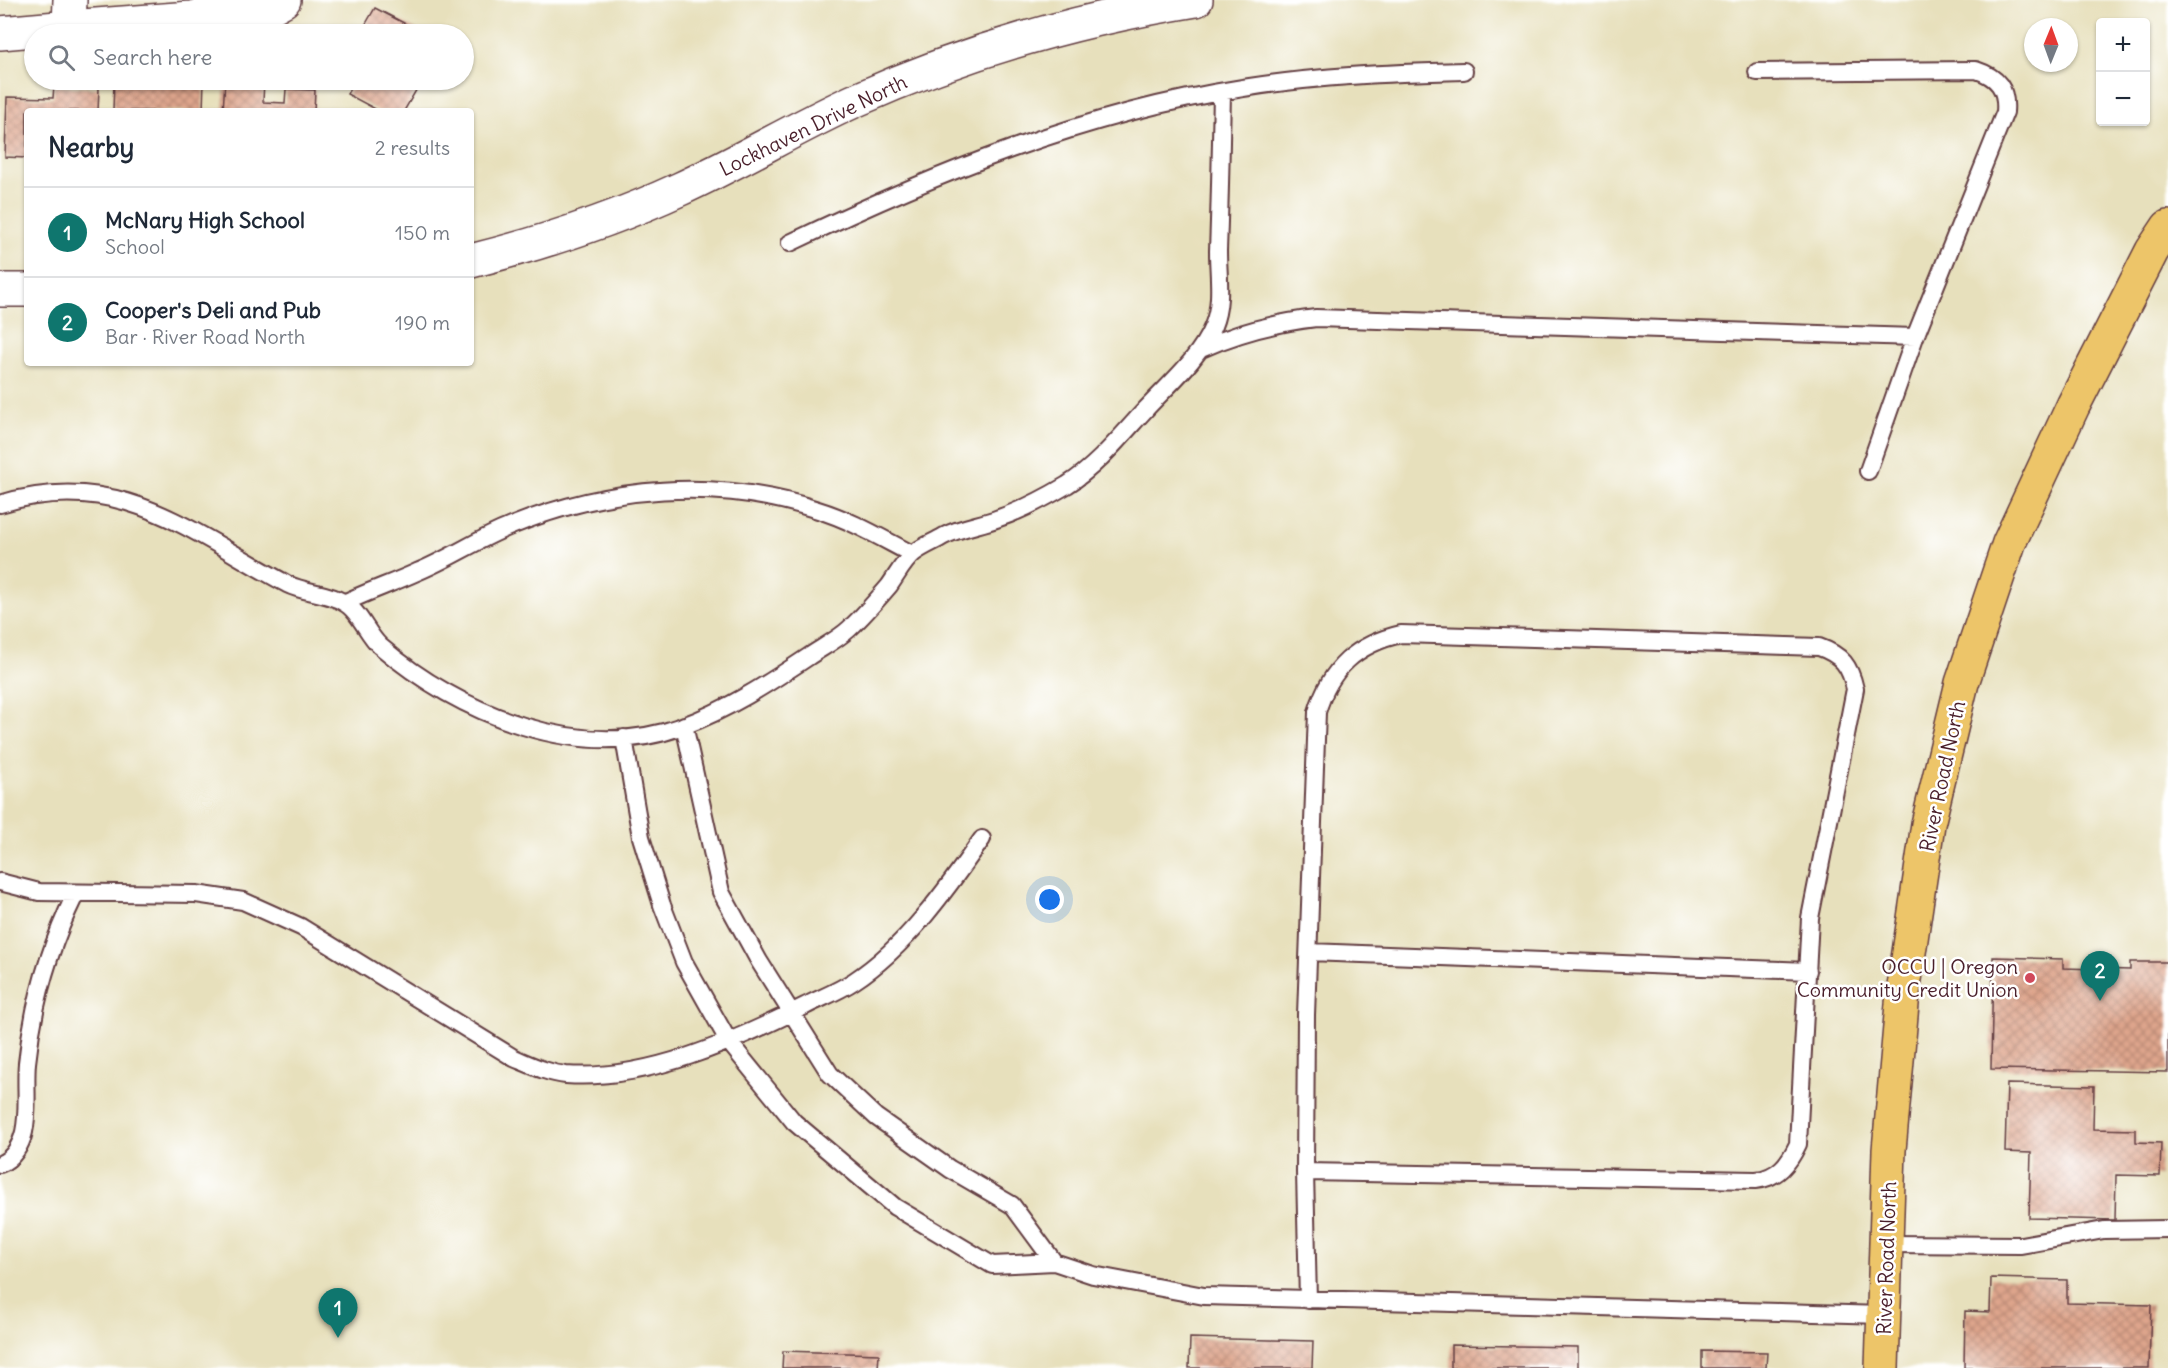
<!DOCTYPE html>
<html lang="en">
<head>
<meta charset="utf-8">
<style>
  body { margin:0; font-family:Delius,sans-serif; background:#f6f6f7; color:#1f2937 }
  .controls { position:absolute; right:18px; top:18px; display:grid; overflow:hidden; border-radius:6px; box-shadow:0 2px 4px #0004 }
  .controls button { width:54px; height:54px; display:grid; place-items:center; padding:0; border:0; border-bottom:2px solid #e0e1e3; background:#fff; color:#1f2937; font:30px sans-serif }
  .compass { position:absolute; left:2024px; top:18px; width:54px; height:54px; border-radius:50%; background:#fff; box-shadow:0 2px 4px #0004; rotate:1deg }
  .you { position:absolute; left:1050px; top:900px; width:21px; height:21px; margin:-15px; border:4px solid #fff; border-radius:50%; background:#1a73e8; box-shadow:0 0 0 9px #1a73e833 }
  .badge { display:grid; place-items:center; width:39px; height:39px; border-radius:50%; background:#0f766e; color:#fff; font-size:20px; font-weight:700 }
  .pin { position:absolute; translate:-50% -50px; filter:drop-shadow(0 2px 3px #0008) }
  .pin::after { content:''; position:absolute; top:32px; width:21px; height:18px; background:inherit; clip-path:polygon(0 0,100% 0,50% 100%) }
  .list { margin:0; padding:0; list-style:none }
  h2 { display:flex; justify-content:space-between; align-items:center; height:78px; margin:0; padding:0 24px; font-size:26px }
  h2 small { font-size:20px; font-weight:400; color:#747a83 }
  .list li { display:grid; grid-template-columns:39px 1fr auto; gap:18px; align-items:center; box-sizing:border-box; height:90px; padding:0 24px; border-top:2px solid #e0e1e3 }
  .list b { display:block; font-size:22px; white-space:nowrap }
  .list p { margin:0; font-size:20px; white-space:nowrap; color:#747a83 }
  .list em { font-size:20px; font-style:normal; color:#747a83 }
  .icon { flex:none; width:33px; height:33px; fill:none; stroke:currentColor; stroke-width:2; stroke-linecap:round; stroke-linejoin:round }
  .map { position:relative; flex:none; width:2168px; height:1368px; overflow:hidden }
  .search { position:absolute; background:#fff; box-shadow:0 2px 4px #0004; left:24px; top:24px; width:450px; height:66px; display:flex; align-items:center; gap:15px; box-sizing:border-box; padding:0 21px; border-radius:33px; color:#747a83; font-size:22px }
  .panel { position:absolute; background:#fff; box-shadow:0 2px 4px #0004; left:24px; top:108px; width:450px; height:258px; border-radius:6px }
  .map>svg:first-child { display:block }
  .building { fill:url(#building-cross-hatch) }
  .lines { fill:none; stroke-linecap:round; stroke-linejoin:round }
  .service-casing { stroke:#623c41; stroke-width:20 }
  .minor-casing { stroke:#623c41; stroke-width:36 }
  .tertiary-casing { stroke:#623c41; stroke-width:36 }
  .primary-casing { stroke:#623c41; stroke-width:36 }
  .service { stroke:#fff; stroke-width:16 }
  .minor { stroke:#fff; stroke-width:33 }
  .tertiary { stroke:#fff; stroke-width:33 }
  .primary { stroke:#edc569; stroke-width:33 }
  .poi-dot { fill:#d1495b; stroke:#fff; stroke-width:2 }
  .labels { text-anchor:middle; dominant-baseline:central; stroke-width:5; stroke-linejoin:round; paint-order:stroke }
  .street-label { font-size:20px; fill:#4a1f2b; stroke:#fff }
  .poi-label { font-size:20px; fill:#4a1f2b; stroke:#fff; text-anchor:end }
</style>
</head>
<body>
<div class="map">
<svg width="2168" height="1368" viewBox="0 0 2168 1368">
  <defs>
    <pattern id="building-cross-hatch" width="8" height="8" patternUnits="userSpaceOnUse" patternTransform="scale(1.5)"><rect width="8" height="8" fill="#dea58c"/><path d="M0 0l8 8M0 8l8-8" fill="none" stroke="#b68673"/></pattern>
  </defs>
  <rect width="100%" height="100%" fill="#fff"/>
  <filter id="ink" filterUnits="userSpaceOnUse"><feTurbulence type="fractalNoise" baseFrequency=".0167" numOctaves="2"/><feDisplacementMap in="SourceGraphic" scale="12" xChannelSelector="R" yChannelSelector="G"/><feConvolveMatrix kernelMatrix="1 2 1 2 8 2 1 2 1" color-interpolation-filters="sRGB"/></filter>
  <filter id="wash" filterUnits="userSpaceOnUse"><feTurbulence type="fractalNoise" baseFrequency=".008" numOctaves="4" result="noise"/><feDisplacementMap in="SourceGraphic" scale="24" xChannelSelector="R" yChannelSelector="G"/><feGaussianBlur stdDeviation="1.35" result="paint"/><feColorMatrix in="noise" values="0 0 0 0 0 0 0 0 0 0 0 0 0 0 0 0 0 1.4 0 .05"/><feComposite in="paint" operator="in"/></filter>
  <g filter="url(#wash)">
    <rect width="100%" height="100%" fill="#e7e0bc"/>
    <g id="blocks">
      <path class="building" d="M375,8L425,34H360Z
        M161,80H204L203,111H113L114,82L161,83Z
        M225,80H264L263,102L285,103L286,89L315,90L314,111H223Z
        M355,80H422L404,111H379L347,94Z
        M54,86L99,88L98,111H27V158L5,157L7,97L53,98Z
        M1993,957L2063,959V968L2130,970V962H2168V1072L1991,1069Z
        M2007,1084L2094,1086L2093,1129L2136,1130V1142L2161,1143L2160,1176L2116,1175L2115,1220L2029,1218L2031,1153L2005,1152Z
        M1991,1278L2067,1280V1303L2151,1305L2149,1368H1964L1965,1311L1990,1312Z
        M1190,1338L1313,1341L1312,1368H1189Z
        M1451,1345L1578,1347V1368H1451Z
        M783,1351L879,1354L878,1368H782Z
        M1702,1351L1767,1352L1766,1368H1702Z"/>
    </g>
  </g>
  <g filter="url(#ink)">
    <use href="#blocks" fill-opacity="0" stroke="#623c41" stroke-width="1.5"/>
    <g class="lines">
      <defs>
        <path id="service" d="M1757,72L1976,70C1998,77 2007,89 2005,112L1915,337L1868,471
          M790,243C934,174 1084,113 1243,88C1316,76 1390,73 1464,71
          M1201,349C1239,332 1274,323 1316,318L1915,337
          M0,504C120,468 188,531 287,584C305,593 326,592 343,602C359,610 367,634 380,646C459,714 580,764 683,726C727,710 769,683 808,657C821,648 837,640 849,629C863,616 877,600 889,586C897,575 904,561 914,553C923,546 934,542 944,536C961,527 981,525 999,518C1023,510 1045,498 1067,485C1097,466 1121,436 1145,410C1169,384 1200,358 1213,326C1223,302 1218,276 1218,251C1220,198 1221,145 1222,92
          M346,602C369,591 393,583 417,572C449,559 478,539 511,526C608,486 717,477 818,510C851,520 881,538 912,554
          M684,725L721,892L759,961L830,1074L876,1117L950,1169L1012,1205L1054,1262
          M624,738L641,837L662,905L684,962L729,1042L794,1122L895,1207L992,1265L1054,1262L1093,1275L1204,1296L1883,1315
          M0,882L39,892L196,894L243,901L301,927L514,1058C531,1065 547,1073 566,1075C646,1081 735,1041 805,1006C821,998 839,991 854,981C906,947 947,889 982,839
          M1309,952L1808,971
          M0,1164C13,1159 21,1145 24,1132C29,1110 25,1085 27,1063C33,1003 49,948 75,895
          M1305,1172L1306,1015L1317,712C1330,668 1357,644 1401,634L1819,647C1842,655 1850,666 1855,689L1810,918L1798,1144C1789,1163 1778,1178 1756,1180L1305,1172L1308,1300
          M1886,1244L2021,1245L2104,1230L2168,1229"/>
        <path id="minor" d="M70,0L69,27L191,18L268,9L284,0
          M0,33L69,27"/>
        <path id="tertiary" d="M471,261C543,243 613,220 680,189C739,162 795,128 854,101C963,52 1079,19 1196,0
          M0,290H27"/>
        <path id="primary" d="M1882,1368L1889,1150L1903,993L1928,824L1962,683L2009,543L2073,406L2152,251L2168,227"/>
      </defs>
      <use href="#service" class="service-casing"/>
      <use href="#minor" class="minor-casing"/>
      <use href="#tertiary" class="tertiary-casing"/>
      <use href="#primary" class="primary-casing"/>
      <use href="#service" class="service"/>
      <use href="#minor" class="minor"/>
      <use href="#tertiary" class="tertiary"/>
      <use href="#primary" class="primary"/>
    </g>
  </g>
  <circle class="poi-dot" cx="2030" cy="978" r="6"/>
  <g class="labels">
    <g class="street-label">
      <text transform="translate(813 125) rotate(-26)">Lockhaven Drive North</text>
      <text transform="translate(1942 776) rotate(-78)">River Road North</text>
      <text transform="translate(1886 1258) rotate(-88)">River Road North</text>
    </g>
    <g class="poi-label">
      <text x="2018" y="966">OCCU | Oregon<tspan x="2018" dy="23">Community Credit Union</tspan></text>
    </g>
  </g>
</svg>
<div class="controls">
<button>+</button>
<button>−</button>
</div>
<svg class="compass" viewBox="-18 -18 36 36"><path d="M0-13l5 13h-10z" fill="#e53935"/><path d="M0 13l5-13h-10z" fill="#747a83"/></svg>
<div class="you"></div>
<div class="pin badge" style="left:338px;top:1338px">1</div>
<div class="pin badge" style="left:2100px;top:1001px">2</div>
<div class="search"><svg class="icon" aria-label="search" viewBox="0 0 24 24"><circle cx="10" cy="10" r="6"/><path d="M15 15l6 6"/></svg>Search here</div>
<section class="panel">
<h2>Nearby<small>2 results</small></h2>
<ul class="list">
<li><span class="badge">1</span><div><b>McNary High School</b><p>School</p></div><em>150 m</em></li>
<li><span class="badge">2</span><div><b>Cooper's Deli and Pub</b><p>Bar · River Road North</p></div><em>190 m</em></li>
</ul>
</section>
</div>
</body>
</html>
